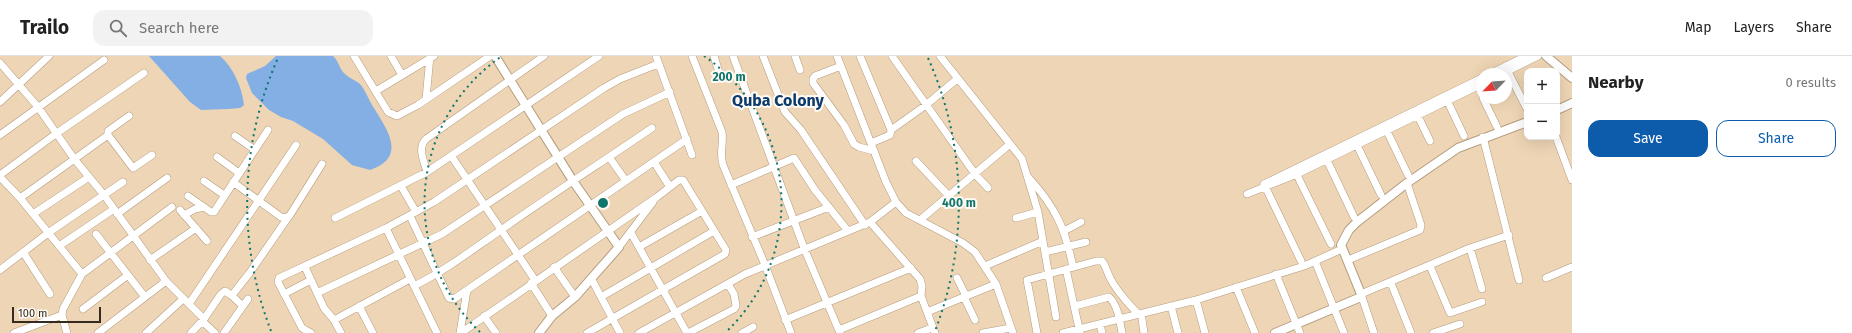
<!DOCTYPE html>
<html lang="en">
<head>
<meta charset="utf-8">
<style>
  body { margin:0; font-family:"Fira Sans",sans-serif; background:#f2f2f2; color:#222 }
  .controls { position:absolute; right:12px; top:12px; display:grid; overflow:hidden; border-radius:8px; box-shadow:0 4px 16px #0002 }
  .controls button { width:36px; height:36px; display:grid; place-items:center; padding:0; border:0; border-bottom:1px solid #e0e0e0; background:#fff; color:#222; font:20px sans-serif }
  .compass { position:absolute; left:1476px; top:12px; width:36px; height:36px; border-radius:50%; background:#fff; box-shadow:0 4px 16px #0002; rotate:245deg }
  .scale { position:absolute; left:12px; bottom:10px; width:89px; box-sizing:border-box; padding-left:4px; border:2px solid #342a1e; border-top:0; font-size:11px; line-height:14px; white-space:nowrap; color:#342a1e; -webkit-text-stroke:3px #fffaf3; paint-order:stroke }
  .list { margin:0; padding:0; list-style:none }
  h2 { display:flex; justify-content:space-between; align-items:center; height:52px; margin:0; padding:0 16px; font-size:17px }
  h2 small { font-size:13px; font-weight:400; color:#767676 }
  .actions { display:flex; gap:8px; padding:12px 16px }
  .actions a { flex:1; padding:9px 0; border:1px solid #0c5cab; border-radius:12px; text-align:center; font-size:14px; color:#0c5cab }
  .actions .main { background:#0c5cab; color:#fff }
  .icon { flex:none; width:22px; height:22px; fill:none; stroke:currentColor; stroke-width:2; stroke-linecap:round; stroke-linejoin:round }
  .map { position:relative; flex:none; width:1572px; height:277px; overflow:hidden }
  header { display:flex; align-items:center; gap:24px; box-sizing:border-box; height:56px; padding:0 20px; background:#fff; border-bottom:1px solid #e0e0e0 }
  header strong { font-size:19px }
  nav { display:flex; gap:22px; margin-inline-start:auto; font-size:14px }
  .search { width:280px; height:36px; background:#f2f2f2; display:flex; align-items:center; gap:10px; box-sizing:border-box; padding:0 14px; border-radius:12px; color:#767676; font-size:15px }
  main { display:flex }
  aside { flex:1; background:#fff }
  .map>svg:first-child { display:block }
  .water { fill:#83afe5 }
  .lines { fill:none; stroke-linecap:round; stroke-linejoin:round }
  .minor-casing { stroke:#b49c7e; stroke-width:8 }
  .tertiary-casing { stroke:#b49c7e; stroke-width:10 }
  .minor { stroke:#fff; stroke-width:7 }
  .tertiary { stroke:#fff; stroke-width:8 }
  .ring { fill:none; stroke:#0f766e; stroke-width:2; stroke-dasharray:2 4 }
  .labels { text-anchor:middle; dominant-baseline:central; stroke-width:4; stroke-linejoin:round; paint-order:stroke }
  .district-label { font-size:16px; font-weight:bold; fill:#0c3c6e; stroke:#fffaf3 }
  .centre { fill:#0f766e; stroke:#fffaf3; stroke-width:2 }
  .ring-label { font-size:12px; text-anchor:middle; font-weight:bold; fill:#0f766e; stroke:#fffaf3; stroke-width:4; stroke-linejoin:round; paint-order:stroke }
</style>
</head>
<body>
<header>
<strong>Trailo</strong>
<div class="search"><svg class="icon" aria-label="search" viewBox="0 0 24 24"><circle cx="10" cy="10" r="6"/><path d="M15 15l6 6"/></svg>Search here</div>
<nav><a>Map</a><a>Layers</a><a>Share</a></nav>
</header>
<main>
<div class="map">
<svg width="1572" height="277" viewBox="0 0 1572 277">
  <rect width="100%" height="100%" fill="#eed5b5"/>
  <path class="water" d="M149,0H220C233,11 242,31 244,49L240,52L228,53L201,54L190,46Z
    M276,0H333C339,5 339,13 345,18C349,22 355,24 360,28C366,35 369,45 374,52C388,75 407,101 370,114L352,109L323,83L293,65L281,61L269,54L252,37L246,22L247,18L265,10Z"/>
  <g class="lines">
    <defs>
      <path id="minor" d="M354,0L388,56L397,60L418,49L490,0
        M391,0L402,19
        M656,0L692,99
        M692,0L722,76C724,88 719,97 723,109L765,209L791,277
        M714,0L721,23
        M733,0L804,192L840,277
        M763,0L785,56L801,74L865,169
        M795,0L800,14
        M837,0L886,126L896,146L906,157L963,187L975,196L996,228L1013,277
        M860,0L891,74L890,79L871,87
        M892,0L975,118L988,132
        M940,0L1022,103L1038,156L1056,261
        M0,7L38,51L75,104L104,139L166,225L204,263
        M841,10L815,20L813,23V27L844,69L854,88L859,91L874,95
        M1505,10L1527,53
        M1490,18L1526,0
        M1502,18L1538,0
        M376,35L434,0
        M1446,42L1464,80
        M1483,42L1497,71
        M426,43L430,0
        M0,46L49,0
        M1416,56L1430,85
        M1385,71L1408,119
        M891,74L926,49L957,23
        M0,79L104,4
        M108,79L133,112L152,99
        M235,80L255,94
        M1483,81L1519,224
        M1556,81L1572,124
        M1355,85L1381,139
        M1325,100L1354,161
        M217,101L239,117
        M452,101L535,224
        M609,101L626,125
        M916,105L948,139
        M654,106L670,131
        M1295,115L1331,188
        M427,116C424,105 417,92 426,83L544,0
        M0,119L57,77L144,17
        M0,121L20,142L82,218
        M1029,122C1056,152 1065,172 1073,211
        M204,125L224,139
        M233,126L281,161L286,162L290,159L322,108
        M1264,128L1482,22
        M1264,128L1301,205
        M731,129L794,102L815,134L848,175
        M401,130L416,156
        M1247,138L1297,118L1482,28
        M188,140L211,156H214L268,74
        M20,142L108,79V75L129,60
        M180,154L207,185
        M33,158L89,121
        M117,158L167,122
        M184,159L195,153L204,151
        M410,160L449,242L454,243L467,234
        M335,162L427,116L599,0
        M1016,162L1038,156
        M920,164L1010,88
        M870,166L920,223L922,230L921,240L935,277
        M386,172L437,277
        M1064,175L1081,166
        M631,177L687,277
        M96,178L145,241L98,277
        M752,181L829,151
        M59,190L114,153
        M619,191L653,146
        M639,191L702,155
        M1470,192L1482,233
        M23,196L50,238
        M1045,196L1086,186
        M150,204L196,172
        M1348,204L1420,174L1421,169L1407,127
        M1315,205L1344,277
        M985,210L1043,185
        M1430,210L1450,257L1482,246
        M305,211L324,252L334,264L341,277
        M554,211L575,241
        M1066,213L1080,277
        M0,214L48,177L123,126
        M1276,218L1300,277
        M591,222L620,277
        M957,222L966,240
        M1546,222L1572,211
        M531,227L552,260
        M1391,227L1411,277
        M414,230C446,214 472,194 501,174C551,139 602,106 652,72
        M1236,231L1255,277
        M317,237L442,178L623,58L670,36
        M284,238L311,224
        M231,239L243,250
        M145,241L166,225
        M601,241L714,175
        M964,241L975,264
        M1196,244L1205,277
        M189,248L296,89
        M359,250L373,277
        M1075,250L1109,241C1118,249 1120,266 1122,277
        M1171,250L1178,277
        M83,253L128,219
        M927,256L996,228
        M484,260L496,277
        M1142,263L1144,277
        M334,264L410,223
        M785,264L911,212
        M202,265L215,277
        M1100,268L1102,277
        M839,274L921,240
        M14,277L62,259
        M67,277L62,259L63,253L82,218L172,151
        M146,277L183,243
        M191,277L204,263L221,238L225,235L231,239L233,238L251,215L289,160
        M224,277L248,243
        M311,277L302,272L278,226L279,222L386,172L434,146L604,32L620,23L658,8
        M460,277L467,234L687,83
        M461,277L657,141L679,124H683L726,194L725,198L587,277
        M639,277L745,218L870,166L896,146
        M688,277L734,253L736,250L734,238L728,228
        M742,277L753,271
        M918,277L932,272
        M983,277L1011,272
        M1037,277L1027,224L1096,205H1102C1106,210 1107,216 1110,222C1117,236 1128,247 1138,258
        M1063,277L1196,244L1304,210L1342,193
        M1374,277L1361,238L1470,192L1509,179
        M1433,277L1460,268"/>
      <path id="tertiary" d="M495,0L573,125L619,191L575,241L552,260L539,277
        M1546,0L1572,22
        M1557,54L1572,47
        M1275,277L1361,241V238L1341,189L1349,174L1357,166L1407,127L1458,92L1527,66"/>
    </defs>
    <use href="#minor" class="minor-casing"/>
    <use href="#tertiary" class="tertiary-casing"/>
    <use href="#minor" class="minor"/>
    <use href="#tertiary" class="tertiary"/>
  </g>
  <g class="ring">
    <path d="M480 276A178 178 0 0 1 502 0M704 0A178 178 0 0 1 726 276"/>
    <path d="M271 275A356 356 0 0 1 278 2M928 2A356 356 0 0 1 935 275"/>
  </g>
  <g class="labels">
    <g class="district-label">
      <text x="778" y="44">Quba Colony</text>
    </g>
  </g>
  <circle cx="603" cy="147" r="6" class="centre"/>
  <g class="ring-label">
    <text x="729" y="25">200 m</text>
    <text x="959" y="151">400 m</text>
  </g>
</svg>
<div class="controls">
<button>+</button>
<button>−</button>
</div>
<svg class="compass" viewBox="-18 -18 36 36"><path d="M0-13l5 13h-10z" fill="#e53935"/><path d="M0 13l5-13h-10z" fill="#767676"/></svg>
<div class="scale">100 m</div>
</div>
<aside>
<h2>Nearby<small>0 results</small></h2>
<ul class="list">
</ul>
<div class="actions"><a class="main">Save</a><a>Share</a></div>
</aside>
</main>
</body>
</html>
